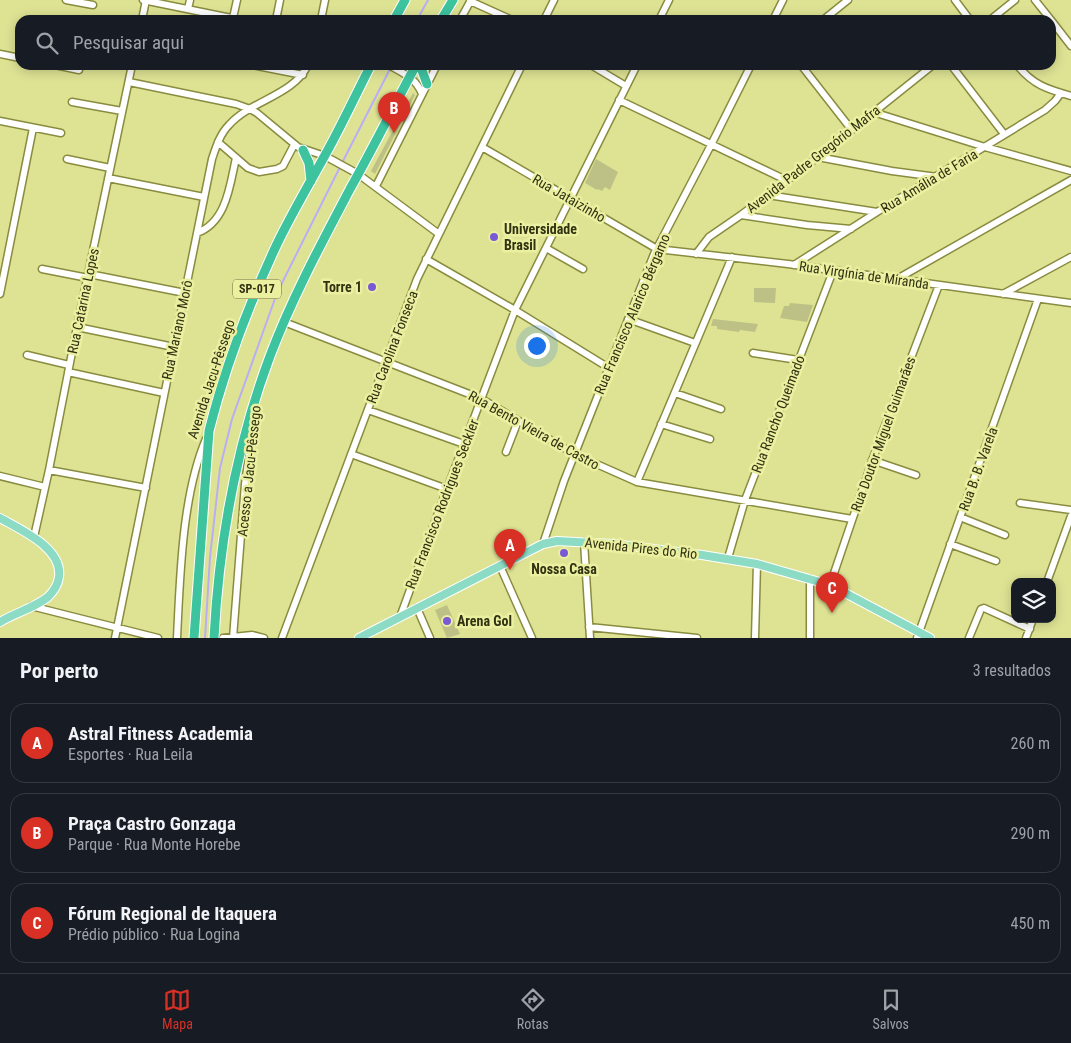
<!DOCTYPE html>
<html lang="pt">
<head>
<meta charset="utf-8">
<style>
  body { margin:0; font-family:"Roboto Condensed",sans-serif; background:#20242c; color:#f1f3f6 }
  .controls { position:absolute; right:15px; bottom:15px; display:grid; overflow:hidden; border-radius:10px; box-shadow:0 2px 12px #0003 }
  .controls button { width:45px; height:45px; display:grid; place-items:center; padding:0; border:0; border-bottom:1px solid #363941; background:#171b24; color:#f1f3f6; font:25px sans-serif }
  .you { position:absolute; left:536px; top:345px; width:18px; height:18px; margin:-12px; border:4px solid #fff; border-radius:50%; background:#1a73e8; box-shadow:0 0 0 8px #1a73e833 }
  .badge { display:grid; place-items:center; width:32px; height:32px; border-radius:50%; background:#d93025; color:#fff; font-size:16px; font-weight:700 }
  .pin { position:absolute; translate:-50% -41px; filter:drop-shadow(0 1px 2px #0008) }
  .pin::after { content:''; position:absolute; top:26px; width:18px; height:15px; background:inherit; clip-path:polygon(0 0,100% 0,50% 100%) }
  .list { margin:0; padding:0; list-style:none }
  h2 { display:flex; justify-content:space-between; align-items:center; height:65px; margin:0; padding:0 20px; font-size:21px }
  h2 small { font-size:16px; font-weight:400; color:#9ea1a6 }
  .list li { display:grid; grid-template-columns:32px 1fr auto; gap:15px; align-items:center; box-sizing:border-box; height:80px; margin:0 10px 10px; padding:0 10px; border:1px solid #363941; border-radius:15px }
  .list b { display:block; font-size:19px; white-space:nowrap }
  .list p { margin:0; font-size:16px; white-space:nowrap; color:#9ea1a6 }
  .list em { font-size:16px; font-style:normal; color:#9ea1a6 }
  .icon { flex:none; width:28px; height:28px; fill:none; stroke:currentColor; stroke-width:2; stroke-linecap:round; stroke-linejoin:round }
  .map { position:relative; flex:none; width:1071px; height:638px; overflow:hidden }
  .search { position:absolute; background:#171b24; box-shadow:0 2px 12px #0003; left:15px; right:15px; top:15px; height:55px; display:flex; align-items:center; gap:12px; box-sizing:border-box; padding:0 18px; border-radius:15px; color:#9ea1a6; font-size:19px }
  .sheet { height:335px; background:#171b24 }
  nav { display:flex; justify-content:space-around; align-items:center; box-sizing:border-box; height:70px; border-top:1px solid #363941; background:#171b24; font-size:14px; color:#9ea1a6 }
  nav a { display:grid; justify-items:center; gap:2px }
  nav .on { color:#d93025 }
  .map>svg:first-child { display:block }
  .green { fill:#bdc185 }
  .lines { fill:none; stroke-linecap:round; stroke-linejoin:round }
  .stream { stroke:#b9aef6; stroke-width:2 }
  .minor-casing { stroke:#898c3f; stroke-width:9 }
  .major-casing { stroke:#fff; stroke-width:10 }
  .highway-casing { stroke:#fff; stroke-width:11 }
  .minor { stroke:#fff; stroke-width:6 }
  .major { stroke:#8bdbc5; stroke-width:8 }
  .highway { stroke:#3ec39f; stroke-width:9 }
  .poi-dot { fill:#795ad4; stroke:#ebf0a1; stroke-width:2 }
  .labels { text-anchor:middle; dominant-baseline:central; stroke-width:5; stroke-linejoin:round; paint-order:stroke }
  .shield { fill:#ebf0a1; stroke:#696b3d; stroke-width:1 }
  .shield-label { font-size:12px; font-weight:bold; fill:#313212 }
  .street-label { font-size:14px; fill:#313212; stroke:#ebf0a1 }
  .poi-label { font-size:14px; font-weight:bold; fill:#313212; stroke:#ebf0a1; text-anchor:start }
</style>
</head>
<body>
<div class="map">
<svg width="1071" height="638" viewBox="0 0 1071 638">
  <rect width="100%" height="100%" fill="#dee394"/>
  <path class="green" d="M413,93L415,95L375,174L371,171Z
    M596,159L618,172L610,190L605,187L602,191L598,189L597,190L585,183Z
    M754,288H776L775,303L754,302Z
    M790,303L813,305L807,322L780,318L784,306H789Z
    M713,319L758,324L755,332L740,330L739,332L717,329V326H711Z
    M447,605L460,634L447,638L435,610Z"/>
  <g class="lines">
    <path class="stream" d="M417,20L428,0
      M342,163L391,67
      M205,638L210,557L220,468L232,419L277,293L340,167"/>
    <defs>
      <path id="minor" d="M66,0L93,5
        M143,0L241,20
        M955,0L970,20
        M1035,0L1051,20
        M470,1L512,20
        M188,9L190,0
        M233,18L237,0
        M142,20L146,0
        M276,20L280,0
        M321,20L325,0
        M460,20L471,0
        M544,20L554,0
        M659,20L669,0
        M773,20L783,0
        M823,20L848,0
        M990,20L1015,0
        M1051,20L1071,46
        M0,54L20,58
        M55,65L79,70
        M252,65L303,75
        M389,65C403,73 416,78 422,94
        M591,65L626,86
        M801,65L851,129
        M951,65L1004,134
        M1017,65C1033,85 1047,89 1071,96
        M129,82L236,104L250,109L257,113L298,147L325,156L358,174L439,234
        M619,100L786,180
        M72,102L122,111
        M873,112L985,147L1071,171
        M0,121L61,133
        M218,142L248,168L259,172L277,169L283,166L294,145
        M482,147L657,249L788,264L1071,303
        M818,157L892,171L937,177
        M67,159L110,168
        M108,178L204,197
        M376,186L437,65
        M768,195L877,212
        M741,215L807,225L851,229
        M197,233C227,222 230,184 236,158
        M546,248L583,269
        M696,254L709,237L741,215L818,157L933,65
        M426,259L515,310L609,368
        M794,265L877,212L1045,110L1055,101L1061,93
        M42,269L88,278
        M89,274L185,293
        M897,279L1071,180
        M0,294L33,128
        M1003,294L1071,257
        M628,319L695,343
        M284,322L482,399L574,454L637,482L852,519
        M77,327L174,347
        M753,353L798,360
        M27,355L69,365
        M68,372L164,393
        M675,393L721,409
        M368,410L464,444
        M661,424L710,439
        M506,452L518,421
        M351,454L447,489
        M872,460L916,475
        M49,470L146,488
        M0,476L45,487
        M637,482L732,257
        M1020,503L1071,510
        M960,517L1005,535
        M34,537L49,470L77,327L132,65
        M584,542L590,638
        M543,544L564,481L654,254L711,145L751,65
        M950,544L996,561
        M728,558L745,500L833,271
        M500,566L532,638
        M1047,582L1071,516
        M830,585L878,444L939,285
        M31,606L158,638
        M417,608L430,638
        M400,617L447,489L515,310L637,65
        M589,627L697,638
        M115,638L212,159C216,147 220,134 229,125C251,100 293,96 308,65
        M177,638C180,577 182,495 206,439
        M223,638L252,635L264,638
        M233,638L245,484L255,413
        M282,638L417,279L522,65
        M755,638L757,564
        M810,638V579
        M917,638L1038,299
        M969,638L981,609L984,608L1030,629
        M1026,638L1033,619"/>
      <path id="major" d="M0,518C21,530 63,548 59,577C58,585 54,591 48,597C34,608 15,613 0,622
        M359,638L543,544L557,541L613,544L702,555L757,564L830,585L930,638"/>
      <path id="highway" d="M394,20L405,0
        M441,20L453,0
        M420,65L427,84
        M303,150L309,163L311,181
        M194,638L209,431C225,367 249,304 277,244C291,215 308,186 324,157C341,127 355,96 371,65
        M214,638C219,542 236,447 270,356C292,298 321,244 350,189C373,148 394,106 416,65"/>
    </defs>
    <use href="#minor" class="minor-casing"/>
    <use href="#major" class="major-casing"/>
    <use href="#highway" class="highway-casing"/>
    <use href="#minor" class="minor"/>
    <use href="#major" class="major"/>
    <use href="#highway" class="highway"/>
  </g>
  <g class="poi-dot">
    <circle cx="494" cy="237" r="5"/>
    <circle cx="372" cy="287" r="5"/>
    <circle cx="564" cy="553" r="5"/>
    <circle cx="447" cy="621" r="5"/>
  </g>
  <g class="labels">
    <rect class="shield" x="233" y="279.5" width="48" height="19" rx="4"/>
    <g class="shield-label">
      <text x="257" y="289">SP-017</text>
    </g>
    <g class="street-label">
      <text transform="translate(813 159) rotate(-38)">Avenida Padre Gregório Mafra</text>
      <text transform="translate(929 181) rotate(-31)">Rua Amália de Faria</text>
      <text transform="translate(569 198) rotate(30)">Rua Jataizinho</text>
      <text transform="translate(864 275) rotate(8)">Rua Virgínia de Miranda</text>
      <text transform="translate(83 301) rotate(-78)">Rua Catarina Lopes</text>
      <text transform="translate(632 314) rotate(-67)">Rua Francisco Alarico Bérgamo</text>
      <text transform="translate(177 330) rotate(-78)">Rua Mariano Morô</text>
      <text transform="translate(392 347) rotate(-69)">Rua Carolina Fonseca</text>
      <text transform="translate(211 379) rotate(-72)">Avenida Jacu-Pêssego</text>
      <text transform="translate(778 414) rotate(-69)">Rua Rancho Queimado</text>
      <text transform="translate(534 430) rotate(29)">Rua Bento Vieira de Castro</text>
      <text transform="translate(883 434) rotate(-70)">Rua Doutor Miguel Guimarães</text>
      <text transform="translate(978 469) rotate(-70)">Rua B. B. Varela</text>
      <text transform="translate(249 471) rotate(-84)">Acesso a Jacu-Pêssego</text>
      <text transform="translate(442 504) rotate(-69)">Rua Francisco Rodrigues Seckler</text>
      <text transform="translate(641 548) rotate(6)">Avenida Pires do Rio</text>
    </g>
    <g class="poi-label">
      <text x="504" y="229">Universidade<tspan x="504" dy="16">Brasil</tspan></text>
      <text x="362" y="287" text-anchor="end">Torre 1</text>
      <text x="564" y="569" text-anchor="middle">Nossa Casa</text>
      <text x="457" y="621">Arena Gol</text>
    </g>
  </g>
</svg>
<div class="controls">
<button><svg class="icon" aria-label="layers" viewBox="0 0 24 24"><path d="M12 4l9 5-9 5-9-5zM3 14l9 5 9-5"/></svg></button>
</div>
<div class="you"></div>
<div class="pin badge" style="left:510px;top:570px">A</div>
<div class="pin badge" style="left:394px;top:133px">B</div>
<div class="pin badge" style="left:832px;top:613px">C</div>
<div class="search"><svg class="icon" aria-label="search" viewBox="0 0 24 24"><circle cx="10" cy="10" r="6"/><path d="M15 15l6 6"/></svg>Pesquisar aqui</div>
</div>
<section class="sheet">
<h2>Por perto<small>3 resultados</small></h2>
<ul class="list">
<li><span class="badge">A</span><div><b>Astral Fitness Academia</b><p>Esportes · Rua Leila</p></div><em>260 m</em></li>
<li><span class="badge">B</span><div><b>Praça Castro Gonzaga</b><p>Parque · Rua Monte Horebe</p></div><em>290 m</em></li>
<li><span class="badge">C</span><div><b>Fórum Regional de Itaquera</b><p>Prédio público · Rua Logina</p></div><em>450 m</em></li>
</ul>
</section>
<nav>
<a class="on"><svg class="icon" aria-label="map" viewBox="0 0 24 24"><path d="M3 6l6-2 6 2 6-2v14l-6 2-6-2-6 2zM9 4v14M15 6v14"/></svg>Mapa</a>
<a><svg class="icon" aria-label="directions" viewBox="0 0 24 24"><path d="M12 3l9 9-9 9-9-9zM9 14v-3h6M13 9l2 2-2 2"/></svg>Rotas</a>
<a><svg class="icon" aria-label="saved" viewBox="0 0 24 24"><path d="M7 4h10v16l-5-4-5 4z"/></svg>Salvos</a>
</nav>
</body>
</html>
